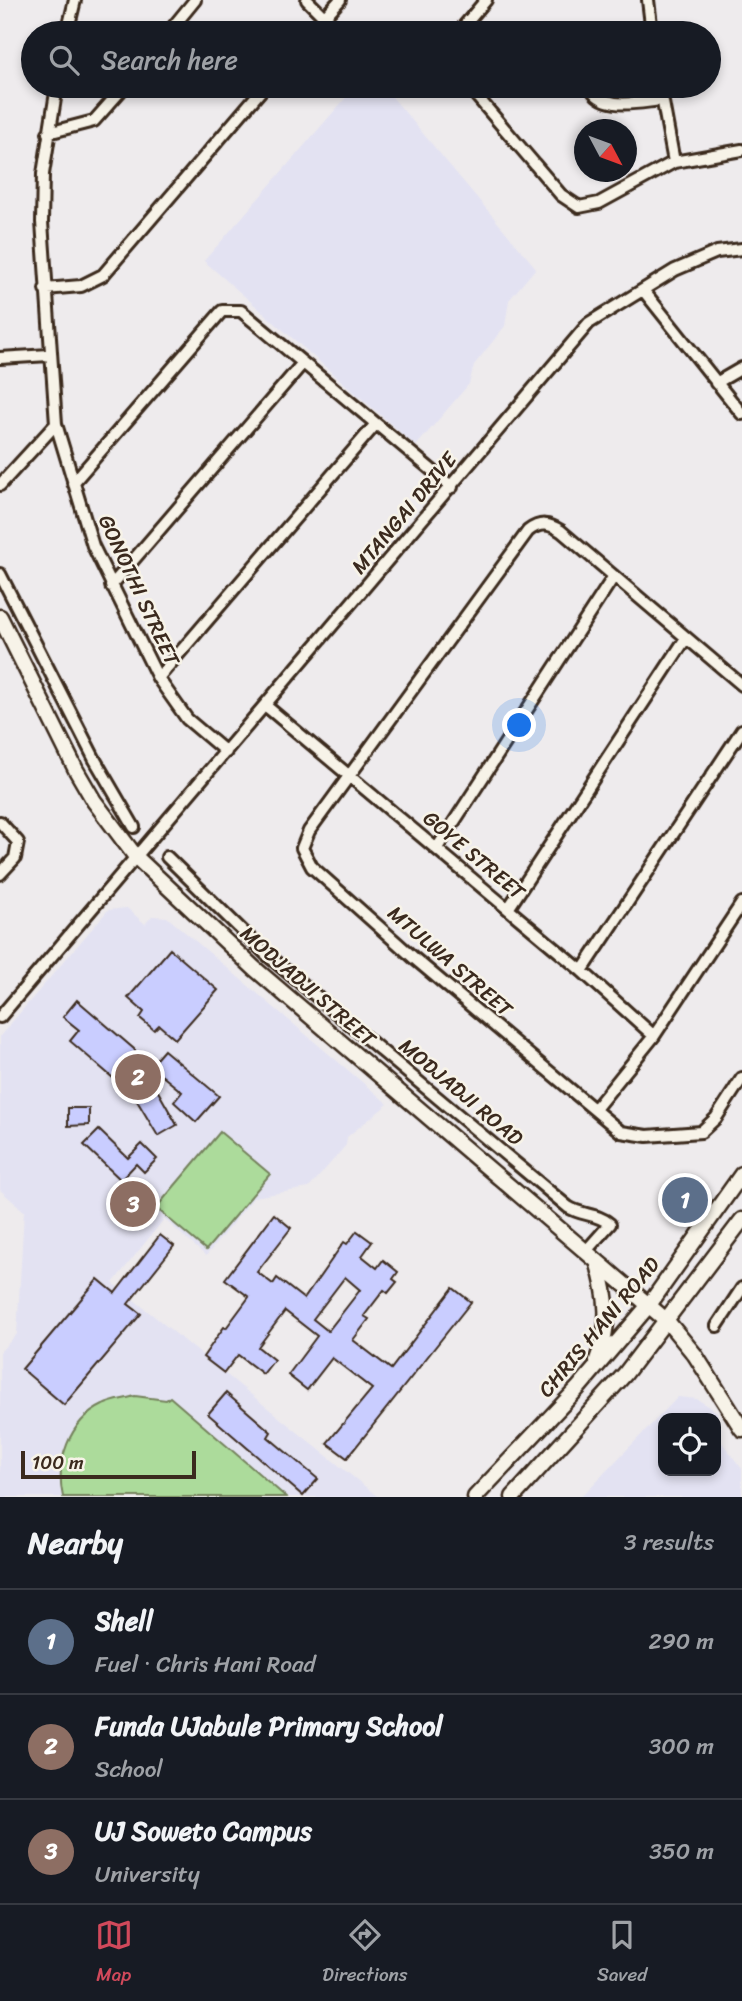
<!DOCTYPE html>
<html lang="en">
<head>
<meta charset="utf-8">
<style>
  body { margin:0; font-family:Sriracha,sans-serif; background:#20242c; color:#f1f3f6 }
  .controls { position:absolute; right:21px; bottom:21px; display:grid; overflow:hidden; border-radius:14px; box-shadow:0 4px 10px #0003 }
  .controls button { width:63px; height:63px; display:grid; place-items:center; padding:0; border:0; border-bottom:2px solid #363941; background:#171b24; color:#f1f3f6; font:35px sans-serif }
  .compass { position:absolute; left:574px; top:119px; width:63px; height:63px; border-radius:50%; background:#171b24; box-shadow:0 4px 10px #0003; rotate:131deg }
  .scale { position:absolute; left:21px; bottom:18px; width:175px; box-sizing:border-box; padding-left:7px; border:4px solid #3b2a1e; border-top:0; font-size:19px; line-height:24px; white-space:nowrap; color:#3b2a1e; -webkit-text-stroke:5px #f7f3e8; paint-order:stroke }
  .you { position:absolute; left:520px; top:726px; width:24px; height:24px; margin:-18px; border:5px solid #fff; border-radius:50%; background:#1a73e8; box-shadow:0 0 0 10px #1a73e833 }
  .badge { display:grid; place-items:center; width:46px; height:46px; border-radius:50%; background:#d1495b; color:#fff; font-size:23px; font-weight:700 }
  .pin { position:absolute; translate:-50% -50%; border:4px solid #fff; box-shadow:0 2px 7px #0006 }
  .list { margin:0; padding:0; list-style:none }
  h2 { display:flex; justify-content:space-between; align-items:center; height:91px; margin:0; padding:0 28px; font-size:30px }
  h2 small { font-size:23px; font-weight:400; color:#9ea1a6 }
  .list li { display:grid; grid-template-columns:46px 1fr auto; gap:21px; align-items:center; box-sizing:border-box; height:105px; padding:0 28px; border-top:2px solid #363941 }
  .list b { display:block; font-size:26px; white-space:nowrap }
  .list p { margin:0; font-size:23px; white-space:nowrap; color:#9ea1a6 }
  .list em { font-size:23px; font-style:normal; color:#9ea1a6 }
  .icon { flex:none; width:38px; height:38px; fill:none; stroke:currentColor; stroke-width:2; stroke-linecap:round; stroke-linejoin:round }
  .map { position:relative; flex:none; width:742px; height:1497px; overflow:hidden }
  .search { position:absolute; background:#171b24; box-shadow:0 4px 10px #0003; left:21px; right:21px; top:21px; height:77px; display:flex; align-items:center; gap:18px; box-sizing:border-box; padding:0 24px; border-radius:38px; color:#9ea1a6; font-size:26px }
  .sheet { height:406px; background:#171b24 }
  nav { display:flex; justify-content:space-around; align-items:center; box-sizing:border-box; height:98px; border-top:2px solid #363941; background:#171b24; font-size:19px; color:#9ea1a6 }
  nav a { display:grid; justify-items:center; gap:4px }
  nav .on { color:#d1495b }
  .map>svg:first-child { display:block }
  .built { fill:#e3e2f2; fill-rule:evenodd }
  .green { fill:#acdb9b; stroke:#74825c; stroke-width:2 }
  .building { fill:#c9cdff; stroke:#3b2a1e; stroke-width:2; fill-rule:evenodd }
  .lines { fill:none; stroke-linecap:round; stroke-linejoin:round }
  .street-casing { stroke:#3b2a1e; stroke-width:16 }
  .secondary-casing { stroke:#3b2a1e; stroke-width:19 }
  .street { stroke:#f7f3e8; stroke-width:10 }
  .secondary { stroke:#f7f3e8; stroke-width:14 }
  .labels { text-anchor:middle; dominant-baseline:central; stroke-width:5; stroke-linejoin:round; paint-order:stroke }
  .street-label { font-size:21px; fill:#3b2a1e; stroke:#f7f3e8 }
</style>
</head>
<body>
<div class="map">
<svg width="742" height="1497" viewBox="0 0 742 1497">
  <rect width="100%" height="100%" fill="#eeebed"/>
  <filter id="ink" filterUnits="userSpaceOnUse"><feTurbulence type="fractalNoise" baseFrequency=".0143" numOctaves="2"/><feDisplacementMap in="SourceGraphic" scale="14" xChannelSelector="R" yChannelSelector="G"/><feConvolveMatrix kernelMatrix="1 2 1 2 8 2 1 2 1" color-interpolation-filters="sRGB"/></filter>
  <g filter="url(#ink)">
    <path class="built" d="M356,86H383L536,268L509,300L505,326L474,365L469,384L416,446L204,261Z
      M127,908L145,924L152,916L167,917L388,1104L347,1137L346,1145L309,1188L254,1197L206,1256L164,1219L113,1283L378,1497H0V1352L17,1334L24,1211L0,1190V1036L108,910Z
      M678,1397L697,1399L717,1412V1436L742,1469V1497H581ZM716,1418V1471H663V1418Z"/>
    <path class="green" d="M220,1132L270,1174L206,1250L156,1208Z
      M135,1396L166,1400L170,1397L286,1497H63C55,1462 69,1421 103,1405C112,1400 125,1399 135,1396Z"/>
    <path class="building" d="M170,949L218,990L175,1039L159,1025L154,1030L140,1018L144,1012L128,998Z
      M77,1000L134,1049L177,1125L158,1136L124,1079L120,1084L70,1041L79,1030L63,1017Z
      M164,1050L219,1096L196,1122L174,1102L182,1092L150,1066Z
      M68,1108H89V1125L68,1126Z
      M99,1130L128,1158L142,1144L157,1159L144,1172L136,1164L121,1180L84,1145Z
      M687,1176L707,1189L683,1224L664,1211Z
      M274,1214L291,1228L257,1272L273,1284L277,1278L304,1299L344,1242L347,1244L357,1231L372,1242L362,1256L377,1268L383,1260L398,1272L393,1279L397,1282L388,1293L384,1290L364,1316L369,1319L353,1340L391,1369L453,1288L471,1302L347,1458L327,1443L372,1389L332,1358L307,1390L288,1375L317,1336L285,1311L258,1347L274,1360L263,1374L238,1355L224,1373L203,1357L224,1327L226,1328L249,1297L225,1279ZM345,1277L360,1290L328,1331L313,1319Z
      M160,1235L174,1246L128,1304L141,1314L64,1405L22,1369L98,1279L115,1293Z
      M226,1393L271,1432L268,1437L318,1479L303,1496L208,1414Z"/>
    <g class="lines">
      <defs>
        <path id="street" d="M307,0L324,17
          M648,0L652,33
          M67,33L75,0
          M168,33L195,0
          M310,33L340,0
          M458,33L486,0
          M57,86L43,174L42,222L56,424L93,546L158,678L187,719L226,752
          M468,86L561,195L579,207L599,203L674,162L742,150
          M590,86C602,112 638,102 662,100
          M660,86L674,162
          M48,133L94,121L125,86
          M45,289L81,286L103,275L265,86
          M643,290L742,414
          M0,358L49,355
          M716,383L742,368
          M73,483L222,311H241L452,487
          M0,485L56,424
          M0,574L95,760L134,827
          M111,586L302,364
          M158,678L375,425
          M742,685L561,531C549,523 540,522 528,531L309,831L302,848L312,867L415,959L621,1132L647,1136L701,1132L716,1118L742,1078
          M266,706L582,971L654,1036
          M0,822L18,842L15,858L0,874
          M437,848L614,576
          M167,857L266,954L568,1207C582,1216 597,1213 610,1224L586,1251
          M508,909L686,638
          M582,971L742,730
          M0,1017L589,323L675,270L717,252L742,249
          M595,1109L654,1036L742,903
          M717,1326L742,1288"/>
        <path id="secondary" d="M0,617L76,770L94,801L136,857L254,968L667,1321L695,1355L742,1429
          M597,1360C611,1325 608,1297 597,1261
          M475,1497L579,1387L649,1305L742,1174
          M513,1497L625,1374L742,1220"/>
      </defs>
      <use href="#street" class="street-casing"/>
      <use href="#secondary" class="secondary-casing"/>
      <use href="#street" class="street"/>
      <use href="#secondary" class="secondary"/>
    </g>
  </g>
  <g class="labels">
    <g class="street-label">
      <text transform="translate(404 513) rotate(-50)">MTANGAI DRIVE</text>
      <text transform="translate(139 590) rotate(65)">GONOTHI STREET</text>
      <text transform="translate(474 855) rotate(40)">GOYE STREET</text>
      <text transform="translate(450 961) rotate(41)">MTULWA STREET</text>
      <text transform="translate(308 986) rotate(41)">MODJADJI STREET</text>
      <text transform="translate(461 1092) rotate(40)">MODJADJI ROAD</text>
      <text transform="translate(599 1327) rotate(-50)">CHRIS HANI ROAD</text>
    </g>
  </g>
</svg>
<div class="controls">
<button><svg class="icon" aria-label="locate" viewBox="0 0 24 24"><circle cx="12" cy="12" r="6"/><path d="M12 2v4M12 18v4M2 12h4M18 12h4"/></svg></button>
</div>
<svg class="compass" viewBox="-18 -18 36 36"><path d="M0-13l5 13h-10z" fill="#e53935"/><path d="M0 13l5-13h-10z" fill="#9ea1a6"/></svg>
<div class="scale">100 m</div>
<div class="you"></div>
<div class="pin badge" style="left:685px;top:1200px;background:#5c6f8a">1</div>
<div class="pin badge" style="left:138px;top:1077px;background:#8d6e63">2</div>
<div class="pin badge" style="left:133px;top:1204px;background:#8d6e63">3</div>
<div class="search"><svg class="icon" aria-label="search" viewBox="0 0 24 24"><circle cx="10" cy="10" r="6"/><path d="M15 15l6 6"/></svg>Search here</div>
</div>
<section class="sheet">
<h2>Nearby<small>3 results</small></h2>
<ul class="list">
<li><span class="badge" style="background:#5c6f8a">1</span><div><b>Shell</b><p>Fuel · Chris Hani Road</p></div><em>290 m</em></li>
<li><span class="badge" style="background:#8d6e63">2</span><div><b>Funda UJabule Primary School</b><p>School</p></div><em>300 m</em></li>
<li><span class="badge" style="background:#8d6e63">3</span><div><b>UJ Soweto Campus</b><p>University</p></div><em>350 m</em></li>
</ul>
</section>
<nav>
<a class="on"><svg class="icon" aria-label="map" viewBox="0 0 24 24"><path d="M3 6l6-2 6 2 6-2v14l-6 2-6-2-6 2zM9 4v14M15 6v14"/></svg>Map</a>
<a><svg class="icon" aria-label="directions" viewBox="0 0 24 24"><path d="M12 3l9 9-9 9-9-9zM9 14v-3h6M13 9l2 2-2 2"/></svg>Directions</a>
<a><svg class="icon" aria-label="saved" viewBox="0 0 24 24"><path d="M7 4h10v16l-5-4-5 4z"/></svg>Saved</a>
</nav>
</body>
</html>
